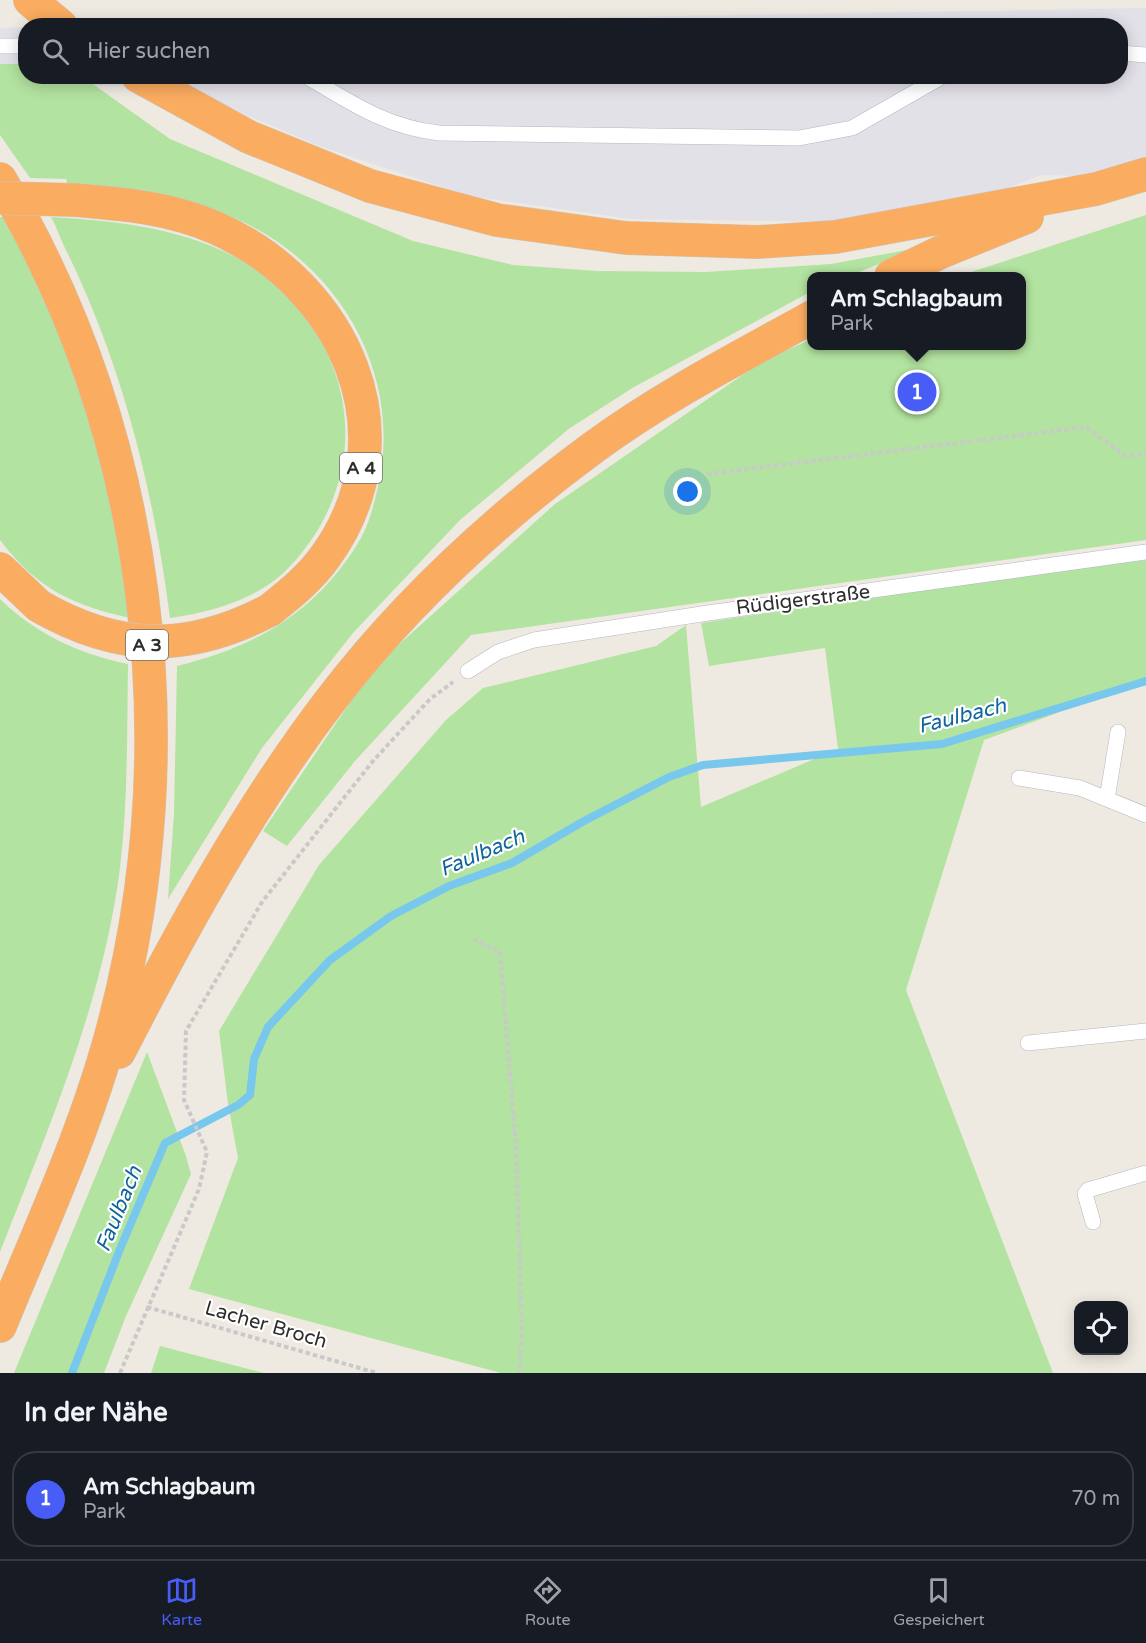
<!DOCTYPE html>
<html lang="de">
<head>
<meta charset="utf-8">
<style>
  body { margin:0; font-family:"Varela Round",sans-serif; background:#20242c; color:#f1f3f6 }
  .controls { position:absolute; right:18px; bottom:18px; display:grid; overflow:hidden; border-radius:12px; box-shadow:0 3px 15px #0003 }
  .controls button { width:54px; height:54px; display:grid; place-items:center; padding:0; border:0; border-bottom:2px solid #363941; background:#171b24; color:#f1f3f6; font:30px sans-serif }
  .you { position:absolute; left:688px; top:492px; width:21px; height:21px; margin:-15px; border:4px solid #fff; border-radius:50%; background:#1a73e8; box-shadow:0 0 0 9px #1a73e833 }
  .badge { display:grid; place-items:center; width:39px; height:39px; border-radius:50%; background:#475df6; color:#fff; font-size:20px; font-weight:700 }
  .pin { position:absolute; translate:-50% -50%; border:3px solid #fff; box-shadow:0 2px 6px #0006 }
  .popup { position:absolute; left:807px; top:272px; width:219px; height:78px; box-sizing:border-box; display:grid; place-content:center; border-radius:12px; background:#171b24; filter:drop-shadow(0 2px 4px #0005); font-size:20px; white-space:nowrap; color:#9ea1a6 }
  .popup b { font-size:22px; color:#f1f3f6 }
  .popup::after { content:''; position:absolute; left:50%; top:100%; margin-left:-12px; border:12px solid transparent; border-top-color:#171b24 }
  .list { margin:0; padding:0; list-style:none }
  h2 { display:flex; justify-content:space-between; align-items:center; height:78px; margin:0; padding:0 24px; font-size:26px }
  h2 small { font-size:20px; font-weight:400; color:#9ea1a6 }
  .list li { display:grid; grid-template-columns:39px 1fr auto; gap:18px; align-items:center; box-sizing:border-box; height:96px; margin:0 12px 12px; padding:0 12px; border:2px solid #363941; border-radius:24px }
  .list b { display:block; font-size:22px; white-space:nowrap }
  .list p { margin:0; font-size:20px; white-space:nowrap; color:#9ea1a6 }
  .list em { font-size:20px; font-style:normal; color:#9ea1a6 }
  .icon { flex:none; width:33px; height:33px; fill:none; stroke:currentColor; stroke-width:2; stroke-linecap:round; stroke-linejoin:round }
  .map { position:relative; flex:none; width:1146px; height:1373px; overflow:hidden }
  .search { position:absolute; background:#171b24; box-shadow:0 3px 15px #0003; left:18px; right:18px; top:18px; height:66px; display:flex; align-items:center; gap:15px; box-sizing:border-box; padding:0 21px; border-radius:24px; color:#9ea1a6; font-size:22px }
  .sheet { height:186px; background:#171b24 }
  nav { display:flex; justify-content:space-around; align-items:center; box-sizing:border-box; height:84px; border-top:2px solid #363941; background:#171b24; font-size:16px; color:#9ea1a6 }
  nav a { display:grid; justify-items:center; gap:3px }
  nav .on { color:#475df6 }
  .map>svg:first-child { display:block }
  .industrial { fill:#e3e1e8 }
  .green { fill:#b3e3a0 }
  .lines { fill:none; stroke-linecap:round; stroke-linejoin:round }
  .stream { stroke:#78c7ed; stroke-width:8 }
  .lane-casing { stroke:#b4b6c1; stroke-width:16 }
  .highway-casing { stroke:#c9c9c9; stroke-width:34 }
  .path { stroke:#c9c9c9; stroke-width:4; stroke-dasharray:4.5 3; stroke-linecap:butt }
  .lane { stroke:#fff; stroke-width:15 }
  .highway { stroke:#faac60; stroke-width:33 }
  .highway-bridge-casing { stroke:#c9c9c9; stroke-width:34; stroke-linecap:butt }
  .highway-bridge { stroke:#faac60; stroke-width:33 }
  .labels { text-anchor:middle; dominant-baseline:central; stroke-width:4.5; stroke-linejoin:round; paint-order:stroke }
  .shield { fill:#fff; stroke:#6d6d6d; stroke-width:1.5 }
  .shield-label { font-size:18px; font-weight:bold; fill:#2e2e2e }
  .street-label { font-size:20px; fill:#2e2e2e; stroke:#fff }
  .water-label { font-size:21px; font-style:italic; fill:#11659f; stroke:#fff }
</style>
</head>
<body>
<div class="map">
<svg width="1146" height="1373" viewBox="0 0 1146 1373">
  <rect width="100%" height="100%" fill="#efeae1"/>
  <path class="industrial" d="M1146,8V157L1079,176L1041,175L978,200L838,222L630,219L469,196L319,146L178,86H0V28L25,27L26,76H1120V26L136,25Z"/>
  <path class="green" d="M0,64H25L26,76L83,77L170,139L413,241L513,265L598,271L706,272L831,264L907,250L909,252L849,276H812V291L634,387L570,428L460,520L353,633L262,748L168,899L174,813L177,666C257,647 319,610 361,538C370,522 375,500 379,482C398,390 357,299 282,245C220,200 141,188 67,183L66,179L30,178L0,135Z
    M1146,215V540L471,635L355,761L287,846L263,831L374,667L555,504L766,359L812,339V346H1022V276H959Z
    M0,217H4L15,226L92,412L134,619C73,605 39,591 0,540Z
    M51,217C123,221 204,230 263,275C343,337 371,438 319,528C306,549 289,571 268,585C239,604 204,613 170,618C154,492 123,367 67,252C61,241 56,225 51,217Z
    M1146,560V680L984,740L906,990L1053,1373H501L189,1289L238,1158L228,1104L219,1031L319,865L446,720L483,688L656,646L686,625L701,807L838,749L825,648L709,666L701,623L972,582Z
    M0,599C36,634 79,654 128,664C127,732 128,801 120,868C103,1002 49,1127 0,1252Z
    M147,1052L186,1156L191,1174L126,1316L104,1373H14Z
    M160,1346L264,1373H151Z"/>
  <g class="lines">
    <path class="stream" d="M72,1373L120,1249L165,1143L238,1105L250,1095L254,1059L268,1027L330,960L391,916L449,886L512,863L584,821L669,777L703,765L942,744L1146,681"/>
    <defs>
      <path id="lane" d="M0,46H26
        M1120,53L1146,55
        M306,76C351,103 386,127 439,133L799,138L852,128L943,76
        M468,671L498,652L534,640L708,613L1146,552
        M1019,778L1080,788L1146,815
        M1107,799L1118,732
        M1028,1043L1146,1031
        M1093,1222L1085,1194L1088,1190L1146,1173"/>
      <path id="highway" d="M30,0L61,26
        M138,76L249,137L370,186L497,220L626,238L757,242L835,237L1096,189L1146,174
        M0,179C151,433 189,743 113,1028C86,1130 40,1228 0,1326
        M75,200C124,204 171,208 216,228C344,285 414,434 325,557C310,578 290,594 270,610
        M891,276L941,252L1027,217
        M0,569L39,606
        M119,1052C181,931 247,810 330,701C404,604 496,519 594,447C662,397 738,358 812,317"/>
    </defs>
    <use href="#lane" class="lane-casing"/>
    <use href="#highway" class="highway-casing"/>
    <path class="path" d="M707,474L1086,427L1126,456L1146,454
      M473,939L500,952L516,1146L522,1336L519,1373
      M147,1307L377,1373
      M120,1373L199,1189L207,1152L184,1100L186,1031L262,902L373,761L430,699L453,682"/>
    <use href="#lane" class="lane"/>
    <use href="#highway" class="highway"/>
    <defs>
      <path id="highway-bridge" d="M0,198L75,200
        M39,606C119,652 188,653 270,610"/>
    </defs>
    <use href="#highway-bridge" class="highway-bridge-casing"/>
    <use href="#highway-bridge" class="highway-bridge"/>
  </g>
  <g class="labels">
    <g class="shield">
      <rect x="340" y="453" width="42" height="30" rx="4.5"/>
      <rect x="126" y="630" width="42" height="30" rx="4.5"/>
    </g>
    <g class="shield-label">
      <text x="361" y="468">A 4</text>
      <text x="147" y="645">A 3</text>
    </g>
    <g class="street-label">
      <text transform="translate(803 600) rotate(-7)">Rüdigerstraße</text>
      <text transform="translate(266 1325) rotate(16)">Lacher Broch</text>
    </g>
    <g class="water-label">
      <text transform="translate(962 716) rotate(-14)">Faulbach</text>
      <text transform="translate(482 853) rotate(-23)">Faulbach</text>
      <text transform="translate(119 1209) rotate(-68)">Faulbach</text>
    </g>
  </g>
</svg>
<div class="controls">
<button><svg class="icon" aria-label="locate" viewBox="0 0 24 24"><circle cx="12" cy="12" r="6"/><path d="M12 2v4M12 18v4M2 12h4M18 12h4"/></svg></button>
</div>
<div class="you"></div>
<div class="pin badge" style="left:917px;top:392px">1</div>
<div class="popup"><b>Am Schlagbaum</b>Park</div>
<div class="search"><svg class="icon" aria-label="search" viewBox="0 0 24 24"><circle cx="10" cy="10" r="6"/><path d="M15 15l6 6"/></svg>Hier suchen</div>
</div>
<section class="sheet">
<h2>In der Nähe<small></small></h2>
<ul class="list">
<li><span class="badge">1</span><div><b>Am Schlagbaum</b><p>Park</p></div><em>70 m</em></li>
</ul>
</section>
<nav>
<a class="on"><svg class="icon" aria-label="map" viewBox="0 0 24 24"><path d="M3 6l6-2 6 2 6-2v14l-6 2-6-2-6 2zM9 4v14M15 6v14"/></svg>Karte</a>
<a><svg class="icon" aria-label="directions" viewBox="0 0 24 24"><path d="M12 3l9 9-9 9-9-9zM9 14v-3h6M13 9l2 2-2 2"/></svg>Route</a>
<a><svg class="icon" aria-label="saved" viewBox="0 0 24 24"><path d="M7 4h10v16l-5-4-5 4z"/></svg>Gespeichert</a>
</nav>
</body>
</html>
